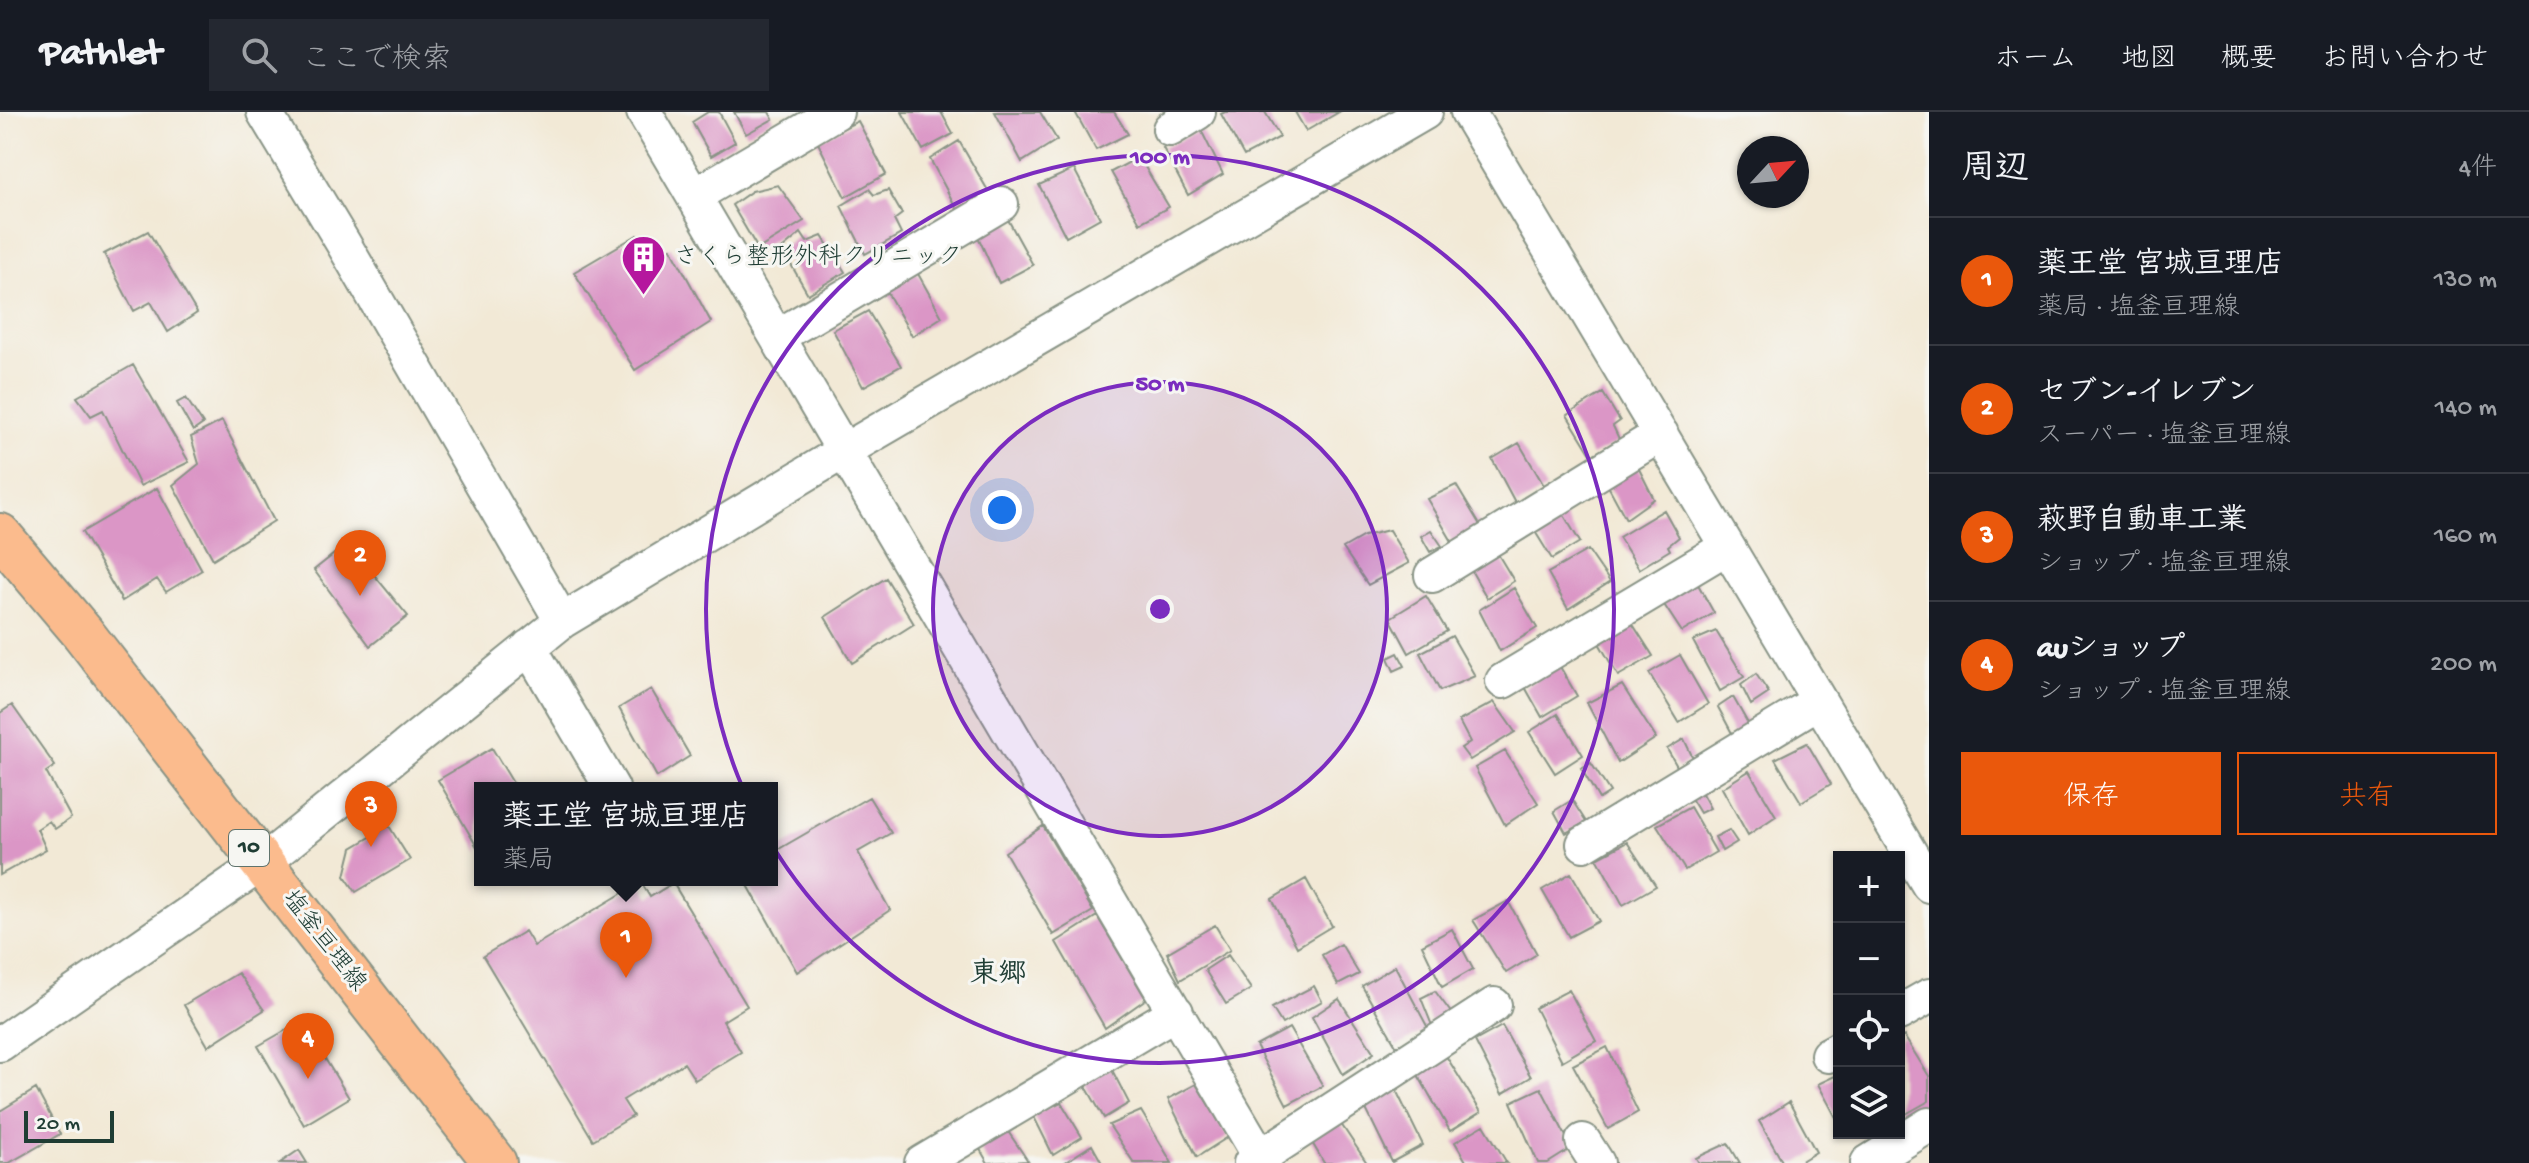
<!DOCTYPE html>
<html lang="ja">
<head>
<meta charset="utf-8">
<style>
  body { margin:0; font-family:"Gochi Hand","Klee One",sans-serif; background:#242831; color:#f1f3f6 }
  .controls { position:absolute; right:24px; bottom:24px; display:grid; overflow:hidden; border-radius:0px; box-shadow:0 2px 6px #0004 }
  .controls button { width:72px; height:72px; display:grid; place-items:center; padding:0; border:0; border-bottom:2px solid #363941; background:#171b24; color:#f1f3f6; font:40px sans-serif }
  .compass { position:absolute; left:1737px; top:24px; width:72px; height:72px; border-radius:50%; background:#171b24; box-shadow:0 2px 6px #0004; rotate:64deg }
  .scale { position:absolute; left:24px; bottom:20px; width:90px; box-sizing:border-box; padding-left:8px; border:4px solid #1f3d34; border-top:0; font-size:22px; line-height:28px; white-space:nowrap; color:#1f3d34; -webkit-text-stroke:6px #f6f6f2; paint-order:stroke }
  .you { position:absolute; left:1002px; top:398px; width:28px; height:28px; margin:-20px; border:6px solid #fff; border-radius:50%; background:#1a73e8; box-shadow:0 0 0 12px #1a73e833 }
  .badge { display:grid; place-items:center; width:52px; height:52px; border-radius:50%; background:#ea580c; color:#fff; font-size:26px; font-weight:700 }
  .pin { position:absolute; translate:-50% -66px; filter:drop-shadow(0 2px 4px #0008) }
  .pin::after { content:''; position:absolute; top:42px; width:28px; height:24px; background:inherit; clip-path:polygon(0 0,100% 0,50% 100%) }
  .popup { position:absolute; left:474px; top:670px; width:304px; height:104px; box-sizing:border-box; display:grid; place-content:center; border-radius:0px; background:#171b24; filter:drop-shadow(0 2px 6px #0005); font-size:26px; white-space:nowrap; color:#9ea1a6 }
  .popup b { font-size:30px; color:#f1f3f6 }
  .popup::after { content:''; position:absolute; left:50%; top:100%; margin-left:-16px; border:16px solid transparent; border-top-color:#171b24 }
  .list { margin:0; padding:0; list-style:none }
  h2 { display:flex; justify-content:space-between; align-items:center; height:104px; margin:0; padding:0 32px; font-size:34px }
  h2 small { font-size:26px; font-weight:400; color:#9ea1a6 }
  .list li { display:grid; grid-template-columns:52px 1fr auto; gap:24px; align-items:center; box-sizing:border-box; height:128px; padding:0 32px; border-top:2px solid #363941 }
  .list b { display:block; font-size:30px; white-space:nowrap }
  .list p { margin:0; font-size:26px; white-space:nowrap; color:#9ea1a6 }
  .list em { font-size:26px; font-style:normal; color:#9ea1a6 }
  .actions { display:flex; gap:16px; padding:24px 32px }
  .actions a { flex:1; padding:18px 0; border:2px solid #ea580c; border-radius:0px; text-align:center; font-size:28px; color:#ea580c }
  .actions .main { background:#ea580c; color:#fff }
  .icon { flex:none; width:44px; height:44px; fill:none; stroke:currentColor; stroke-width:2; stroke-linecap:round; stroke-linejoin:round }
  .map { position:relative; flex:none; width:1929px; height:1051px; overflow:hidden }
  header { display:flex; align-items:center; gap:48px; box-sizing:border-box; height:112px; padding:0 40px; background:#171b24; border-bottom:2px solid #363941 }
  header strong { font-size:38px }
  nav { display:flex; gap:44px; margin-inline-start:auto; font-size:28px }
  .search { width:560px; height:72px; background:#242831; display:flex; align-items:center; gap:20px; box-sizing:border-box; padding:0 28px; border-radius:0px; color:#9ea1a6; font-size:30px }
  main { display:flex }
  aside { flex:1; background:#171b24 }
  .map>svg:first-child { display:block }
  .building { fill:#db96c6 }
  .lines { fill:none; stroke-linecap:round; stroke-linejoin:round }
  .minor-casing { stroke:#889385; stroke-width:38 }
  .major-casing { stroke:#889385; stroke-width:46 }
  .minor { stroke:#fff; stroke-width:34 }
  .major { stroke:#fbbb8d; stroke-width:42 }
  .ring { fill:none; stroke:#7b2cbf; stroke-width:4 }
  .labels { text-anchor:middle; dominant-baseline:central; stroke-width:6; stroke-linejoin:round; paint-order:stroke }
  .shield { fill:#f6f6f2; stroke:#60746d; stroke-width:2 }
  .shield-label { font-size:22px; font-weight:bold; fill:#1f3d34 }
  .poi-label { font-size:24px; fill:#1f3d34; stroke:#f6f6f2; text-anchor:start }
  .street-label { font-size:24px; fill:#1f3d34; stroke:#f6f6f2 }
  .quarter-label { font-size:28px; font-weight:bold; fill:#1f3d34; stroke:#f6f6f2 }
  .centre { fill:#7b2cbf; stroke:#f6f6f2; stroke-width:4 }
  .ring-label { font-size:24px; text-anchor:middle; font-weight:bold; fill:#7b2cbf; stroke:#f6f6f2; stroke-width:6; stroke-linejoin:round; paint-order:stroke }
</style>
</head>
<body>
<header>
<strong>Pathlet</strong>
<div class="search"><svg class="icon" aria-label="search" viewBox="0 0 24 24"><circle cx="10" cy="10" r="6"/><path d="M15 15l6 6"/></svg>ここで検索</div>
<nav><a>ホーム</a><a>地図</a><a>概要</a><a>お問い合わせ</a></nav>
</header>
<main>
<div class="map">
<svg width="1929" height="1051" viewBox="0 0 1929 1051">
  <rect width="100%" height="100%" fill="#f6f6f2"/>
  <filter id="ink" filterUnits="userSpaceOnUse"><feTurbulence type="fractalNoise" baseFrequency=".0125" numOctaves="2"/><feDisplacementMap in="SourceGraphic" scale="16" xChannelSelector="R" yChannelSelector="G"/><feConvolveMatrix kernelMatrix="1 2 1 2 8 2 1 2 1" color-interpolation-filters="sRGB"/></filter>
  <filter id="wash" filterUnits="userSpaceOnUse"><feTurbulence type="fractalNoise" baseFrequency=".006" numOctaves="4" result="noise"/><feDisplacementMap in="SourceGraphic" scale="32" xChannelSelector="R" yChannelSelector="G"/><feGaussianBlur stdDeviation="1.8" result="paint"/><feColorMatrix in="noise" values="0 0 0 0 0 0 0 0 0 0 0 0 0 0 0 0 0 1.4 0 .05"/><feComposite in="paint" operator="in"/></filter>
  <g filter="url(#wash)">
    <rect width="100%" height="100%" fill="#f2e9d6"/>
    <g id="blocks">
      <path class="building" d="M708,0H719L735,30L711,44L692,10Z
        M734,0H769L773,7L746,22Z
        M902,0H941L953,22L923,38Z
        M995,0H1040L1057,28L1022,50Z
        M1075,0H1114L1128,22L1096,38Z
        M1225,0H1265L1280,25L1244,44L1221,2Z
        M1295,0H1339L1306,19Z
        M858,9L886,62L845,85L817,29Z
        M1201,18L1223,62L1188,83L1163,36Z
        M959,29L990,82L959,101L930,47Z
        M1139,45L1169,95L1140,111L1111,60Z
        M1074,57L1100,106L1066,125L1039,73Z
        M778,73L804,109L758,137L732,93L752,79Z
        M869,77L874,83L888,78L902,102L894,108L901,122L865,142L841,94Z
        M1006,104L1033,153L999,171L975,118Z
        M148,119L197,201L168,220L151,190L134,199L104,142Z
        M801,121L807,130L822,124L845,160L808,182L782,137Z
        M637,123L650,144L671,136L711,210L635,258L574,160Z
        M917,160L942,205L912,224L887,180Z
        M868,199L901,254L863,275L833,218Z
        M133,253L189,350L140,374L103,298L91,304L77,285Z
        M1603,281L1620,309L1613,314L1620,329L1592,344L1567,303Z
        M186,286L203,312L193,319L177,291Z
        M222,309L274,409L213,447L173,373L199,352L191,325Z
        M1519,331L1546,377L1517,394L1492,347Z
        M1638,355L1654,387L1626,407L1606,370Z
        M1456,373L1480,413L1453,431L1427,387Z
        M157,376L202,458L166,480L157,467L122,489L82,420Z
        M1559,395L1580,430L1552,447L1531,413Z
        M1664,398L1679,425L1668,434L1670,438L1639,457L1619,425Z
        M1389,418L1409,451L1368,473L1343,436L1364,424Z
        M1431,418L1442,434L1430,440L1421,424Z
        M348,431L408,504L370,534L314,458Z
        M1588,438L1610,470L1568,497L1548,461Z
        M1496,439L1514,469L1487,486L1468,453Z
        M886,466L914,512L852,551L825,505Z
        M1695,467L1714,501L1682,520L1661,488Z
        M1514,476L1537,516L1500,539L1479,498Z
        M1426,484L1447,519L1409,541L1390,506Z
        M1632,511L1653,544L1618,564L1599,531Z
        M1716,519L1744,565L1720,579L1693,529Z
        M1452,524L1475,564L1440,579L1420,541Z
        M1398,541L1405,554L1394,559L1388,546Z
        M1680,543L1708,592L1679,610L1649,561Z
        M1559,553L1577,584L1542,605L1525,575Z
        M1756,562L1769,581L1751,593L1741,573Z
        M1622,573L1656,626L1618,651L1587,591Z
        M651,577L690,644L657,665L619,596Z
        M1733,585L1750,615L1734,625L1718,595Z
        M1494,590L1515,620L1470,648L1461,636L1470,630L1459,609Z
        M12,593L55,654L46,660L71,706L55,717L49,709L37,717L46,737L0,763V601Z
        M1558,602L1583,643L1555,661L1529,620Z
        M1684,627L1693,646L1678,656L1667,637Z
        M1807,631L1831,672L1801,690L1775,647Z
        M492,636L516,676H480V740L438,668Z
        M1505,639L1538,691L1505,713L1475,656Z
        M1591,651L1610,680L1599,687L1581,656Z
        M1749,659L1776,704L1748,723L1722,676Z
        M1700,678L1710,696L1700,701L1689,683Z
        M869,685L891,721L858,740L890,798L797,860L745,768H772V741Z
        M1572,688L1586,710L1566,721L1554,699Z
        M1690,695L1716,740L1685,758L1657,713Z
        M389,714L410,748L356,780L345,764L352,736Z
        M1043,714L1093,799L1053,823L1005,740Z
        M1729,718L1737,730L1722,739L1715,725Z
        M1627,730L1656,774L1623,793L1597,746Z
        M1571,761L1599,809L1569,825L1542,778Z
        M1306,767L1332,814L1297,835L1272,787Z
        M641,770L650,785L673,771L747,894L723,909L741,940L695,968L684,951L623,988L633,1004L593,1028L483,844L525,819L534,834Z
        M1508,789L1537,842L1506,861L1473,808Z
        M1097,804L1146,887L1105,916L1056,830Z
        M1215,813L1230,838L1180,868L1167,841Z
        M1452,817L1473,857L1442,875L1422,833Z
        M1341,832L1359,862L1338,873L1322,843Z
        M1228,843L1251,877L1226,892L1205,858Z
        M1395,854L1428,916L1397,935L1362,874Z
        M238,861L264,898L208,934L184,893Z
        M1314,874L1322,889L1282,912L1272,896Z
        M1569,878L1596,929L1562,949L1535,896Z
        M1435,879L1452,902L1433,916L1421,886Z
        M1339,887L1374,941L1343,962L1312,905Z
        M302,909L349,986L304,1013L258,934Z
        M1502,914L1531,965L1502,982L1475,929Z
        M1289,916L1323,974L1287,993L1256,934Z
        M1904,924L1929,964V989L1904,1003L1899,995V927Z
        M1607,935L1638,1000L1608,1017L1573,953Z
        M1446,944L1481,1000L1450,1019L1417,961Z
        M1111,956L1129,991L1104,1006L1084,971Z
        M1839,962V1011L1818,972Z
        M1196,972L1228,1025L1197,1045L1168,987Z
        M1394,974L1423,1033L1392,1050L1363,991Z
        M1541,976L1572,1036L1548,1051H1538L1511,990Z
        M36,977L60,1022L9,1051H0V999Z
        M1061,990L1082,1025L1053,1043L1033,1003Z
        M1789,990L1816,1040L1798,1051H1783L1759,1009Z
        M1141,999L1172,1051H1134L1109,1013Z
        M1339,1009L1367,1051H1324L1310,1027Z
        M1484,1013L1507,1051H1467L1455,1030Z
        M1007,1018L1028,1049L988,1051L978,1034Z
        M1728,1031L1740,1051H1699L1696,1046Z
        M1092,1033L1102,1051H1064Z
        M299,1038L307,1051H280Z"/>
    </g>
  </g>
  <g filter="url(#ink)">
    <use href="#blocks" fill-opacity="0" stroke="#889385" stroke-width="2"/>
    <g class="lines">
      <defs>
        <path id="minor" d="M264,0L343,131L562,509
          M644,0L1264,1051
          M1468,0L1929,773
          M1170,17L1198,0
          M694,84L836,0
          M777,225L1001,92
          M1432,463L1661,322
          M529,535L612,676
          M1503,569L1727,435
          M1584,732L1819,589
          M1899,901L1929,884
          M0,932L261,752L562,509L844,339L1425,0
          M1828,943L1839,937
          M1583,1029L1597,1051
          M922,1051L1176,900
          M1251,1051L1494,893
          M1868,1051L1929,1013"/>
        <path id="major" d="M0,423L82,520L495,1051"/>
      </defs>
      <use href="#minor" class="minor-casing"/>
      <use href="#major" class="major-casing"/>
      <use href="#minor" class="minor"/>
      <use href="#major" class="major"/>
    </g>
  </g>
  <circle cx="1160" cy="497" r="227" fill="#7b2cbf" fill-opacity=".12"/>
  <g class="ring">
    <circle cx="1160" cy="497" r="227"/>
    <circle cx="1160" cy="497" r="454"/>
  </g>
  <defs>
    <symbol id="building-pin" viewBox="-11 -11 22 30"><path d="M0 17L-7.5 6A9.5 9.5 0 1 1 7.5 6Z" fill="#b5179e" stroke="#f6f6f2"/><path d="M-4-6H4V6H1V3H-1V6H-4ZM-2.5-4.3h1.7v1.8h-1.7ZM.8-4.3h1.7v1.8H.8ZM-2.5-1h1.7V.8h-1.7ZM.8-1h1.7V.8H.8Z" fill="#fff"/></symbol>
  </defs>
  <g fill-rule="evenodd">
    <use href="#building-pin" x="618" y="120" width="51" height="69"/>
  </g>
  <g class="labels">
    <rect class="shield" x="229" y="718" width="40" height="36" rx="6"/>
    <g class="shield-label">
      <text x="249" y="736">10</text>
    </g>
    <g class="poi-label">
      <text x="674" y="146">さくら整形外科クリニック</text>
    </g>
    <g class="street-label">
      <text transform="translate(323 830) rotate(52)">塩釜亘理線</text>
    </g>
    <g class="quarter-label">
      <text x="998" y="863">東郷</text>
    </g>
  </g>
  <circle cx="1160" cy="497" r="12" class="centre"/>
  <g class="ring-label">
    <text x="1160" y="51">100 m</text>
    <text x="1160" y="278">50 m</text>
  </g>
</svg>
<div class="controls">
<button>+</button>
<button>−</button>
<button><svg class="icon" aria-label="locate" viewBox="0 0 24 24"><circle cx="12" cy="12" r="6"/><path d="M12 2v4M12 18v4M2 12h4M18 12h4"/></svg></button>
<button><svg class="icon" aria-label="layers" viewBox="0 0 24 24"><path d="M12 4l9 5-9 5-9-5zM3 14l9 5 9-5"/></svg></button>
</div>
<svg class="compass" viewBox="-18 -18 36 36"><path d="M0-13l5 13h-10z" fill="#e53935"/><path d="M0 13l5-13h-10z" fill="#9ea1a6"/></svg>
<div class="scale">20 m</div>
<div class="you"></div>
<div class="pin badge" style="left:626px;top:866px">1</div>
<div class="popup"><b>薬王堂 宮城亘理店</b>薬局</div>
<div class="pin badge" style="left:360px;top:484px">2</div>
<div class="pin badge" style="left:371px;top:735px">3</div>
<div class="pin badge" style="left:308px;top:967px">4</div>
</div>
<aside>
<h2>周辺<small>4件</small></h2>
<ul class="list">
<li><span class="badge">1</span><div><b>薬王堂 宮城亘理店</b><p>薬局 · 塩釜亘理線</p></div><em>130 m</em></li>
<li><span class="badge">2</span><div><b>セブン-イレブン</b><p>スーパー · 塩釜亘理線</p></div><em>140 m</em></li>
<li><span class="badge">3</span><div><b>萩野自動車工業</b><p>ショップ · 塩釜亘理線</p></div><em>160 m</em></li>
<li><span class="badge">4</span><div><b>auショップ</b><p>ショップ · 塩釜亘理線</p></div><em>200 m</em></li>
</ul>
<div class="actions"><a class="main">保存</a><a>共有</a></div>
</aside>
</main>
</body>
</html>
